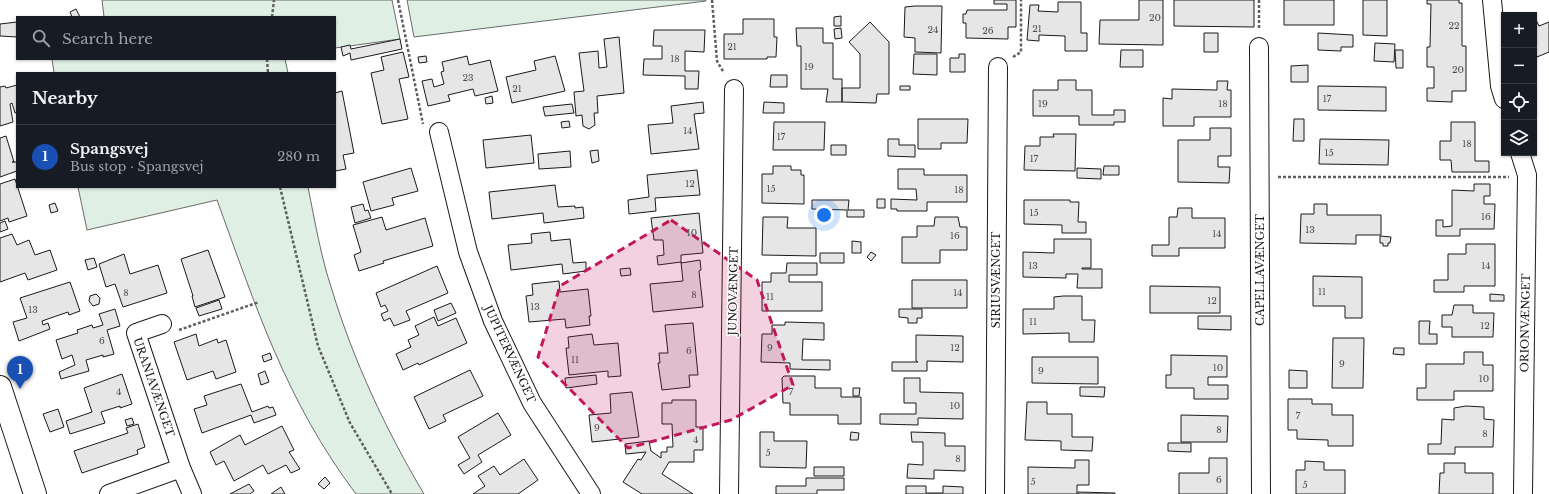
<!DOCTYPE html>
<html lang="en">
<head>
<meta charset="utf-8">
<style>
  body { margin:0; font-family:"Libre Baskerville",serif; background:#20242c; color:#f1f3f6 }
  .controls { position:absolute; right:12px; top:12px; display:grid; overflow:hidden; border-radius:0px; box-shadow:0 1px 3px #0004 }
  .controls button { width:36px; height:36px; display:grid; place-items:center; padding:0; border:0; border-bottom:1px solid #363941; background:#171b24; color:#f1f3f6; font:20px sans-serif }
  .you { position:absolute; left:824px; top:215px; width:14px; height:14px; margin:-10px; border:3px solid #fff; border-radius:50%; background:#1a73e8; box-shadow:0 0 0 6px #1a73e833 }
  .badge { display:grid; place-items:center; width:26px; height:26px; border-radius:50%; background:#c62828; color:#fff; font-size:13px; font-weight:700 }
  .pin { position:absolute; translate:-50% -33px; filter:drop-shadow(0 1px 2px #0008) }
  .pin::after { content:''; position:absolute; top:21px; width:14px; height:12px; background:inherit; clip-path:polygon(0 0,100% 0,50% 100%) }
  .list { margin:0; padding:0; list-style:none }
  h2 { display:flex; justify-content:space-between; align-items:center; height:52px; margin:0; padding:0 16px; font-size:17px }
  h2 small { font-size:13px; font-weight:400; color:#9ea1a6 }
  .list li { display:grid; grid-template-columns:26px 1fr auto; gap:12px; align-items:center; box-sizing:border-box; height:64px; padding:0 16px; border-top:1px solid #363941 }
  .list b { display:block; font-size:15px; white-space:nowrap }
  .list p { margin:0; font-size:13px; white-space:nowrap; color:#9ea1a6 }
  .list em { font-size:13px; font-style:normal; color:#9ea1a6 }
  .icon { flex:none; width:22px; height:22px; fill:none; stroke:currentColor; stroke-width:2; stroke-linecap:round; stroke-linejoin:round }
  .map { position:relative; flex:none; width:1549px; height:494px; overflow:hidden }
  .search { position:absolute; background:#171b24; box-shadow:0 1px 3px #0004; left:16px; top:16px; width:320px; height:44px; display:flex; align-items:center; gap:10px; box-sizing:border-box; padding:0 14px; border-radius:0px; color:#9ea1a6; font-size:15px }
  .panel { position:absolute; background:#171b24; box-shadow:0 1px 3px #0004; left:16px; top:72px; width:320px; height:116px; border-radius:0px }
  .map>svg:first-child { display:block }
  .green { fill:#e0efe3; stroke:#6a6a6a }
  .building { fill:#e6e6e6; stroke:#1a1a1a }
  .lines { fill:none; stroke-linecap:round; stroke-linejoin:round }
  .minor-casing { stroke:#1a1a1a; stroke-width:20 }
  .tertiary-casing { stroke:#1a1a1a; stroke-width:24 }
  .path { stroke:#5f5f5f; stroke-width:2.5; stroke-dasharray:3 2; stroke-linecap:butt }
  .minor { stroke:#fff; stroke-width:18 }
  .tertiary { stroke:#fff; stroke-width:22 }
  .marked { fill:#c2185b; fill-opacity:0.2; stroke:#c2185b; stroke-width:3; stroke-dasharray:8 5; stroke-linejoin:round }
  .labels { text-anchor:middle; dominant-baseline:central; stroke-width:3; stroke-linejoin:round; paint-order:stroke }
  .number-label { font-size:9px; fill:#4d4d4d }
  .street-label { font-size:11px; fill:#1a1a1a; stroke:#fff }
</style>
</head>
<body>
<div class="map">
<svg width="1549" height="494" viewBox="0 0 1549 494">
  <rect width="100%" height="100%" fill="#fff"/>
  <path class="green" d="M102,0H392L400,39L335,48V17H104Z
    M407,0H706V1L414,37Z
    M52,59H285L288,73H54Z
    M78,187H308C315,222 321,257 332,290C354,362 386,430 424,494H356C286,401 256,307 217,200L87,230Z"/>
  <path class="building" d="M994,0H1016V27H1008V39L966,38V23H963V14H966L967,10H1007V4H994Z
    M1139,0H1163V45L1099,44L1100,20H1139Z
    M1174,0H1254V27L1174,26Z
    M1284,0H1334V25H1284Z
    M1363,0H1387V36L1363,35Z
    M1427,0H1459V3H1462V46H1466V91H1452V102L1427,101V88H1434V67H1427V47H1430L1431,4H1427Z
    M1058,2H1081V33H1087V51H1065V36L1039,35V41L1027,40L1030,5H1039L1038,11L1058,12Z
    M915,6H942L941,53L915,52V38L904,37L905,7Z
    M76,9L80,17H72L70,12Z
    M841,16V26H834V17Z
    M1534,16L1539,26L1549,22V52L1537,57L1534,49Z
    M743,19H774V37H777L776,57H767V59H724V34H743Z
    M17,22V37L0,36V24Z
    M870,22L889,42V94H877L876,103L842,102V88H860V54L849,42Z
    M796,28H823V43H833V79H842V102H826L828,89H801V46H797Z
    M841,28L842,38L835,39L834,29Z
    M654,30H705L704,52L685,51V71H699L698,89H685V76L643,75L644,59H662V46H653Z
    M1204,33H1218V52H1204Z
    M1318,33L1353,35V47H1341V51L1318,50Z
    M619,37L624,93L597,96L598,113H594L595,125L589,129L583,126L582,115L576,116L574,92L584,91L579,53L598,51L599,68L607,67L604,39Z
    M400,39L402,49L351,60L350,53L343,56L341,47L350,45L351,49Z
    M1375,43L1395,44L1394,62L1374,61Z
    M1121,50H1143V67H1120Z
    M1395,50H1403V68H1396Z
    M403,52L409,77L399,79L408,119L382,124L371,73L384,70L381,57Z
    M914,54H937V75L913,74Z
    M959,54H965V72H950V58H959Z
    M426,56L427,62L419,63L418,57Z
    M467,56L469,65L490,60L498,91L475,96L473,89L448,95L450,101L428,106L422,81L432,79L434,87L444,84L441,72L444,71L442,62Z
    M555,56L565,91L512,103L506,77L536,70L534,61Z
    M1308,65V82H1291V66Z
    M771,75H787V87H770Z
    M1058,80H1076V90H1092V115H1114V110H1125V122H1114V125H1079V116H1033V90H1058Z
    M1217,81H1228L1227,90H1231V117H1194V126H1163V98L1172,99V89L1217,90Z
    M17,85V112L15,113L12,103L10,104L13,122L0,126V87L5,86L6,88Z
    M900,86H910V90H900Z
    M1318,86L1386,87V111L1318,110Z
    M342,91L354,153L343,155L346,169L335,171V93Z
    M492,96L493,103L486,104L485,98Z
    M703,102L704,113L694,114L699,149L651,154L648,125L673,123L671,106Z
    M764,102L784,103V113H763Z
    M572,104L574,113L545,116L543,107Z
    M918,119H968L967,143H941V149H918Z
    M1294,119H1304V141H1293Z
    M569,121L570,127L562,128L561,122Z
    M774,122H825L824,150H773Z
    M1451,122H1475V161H1489V172H1452L1451,160H1440V141H1451Z
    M1210,128H1231V156H1218V167H1230L1229,183L1178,182V140H1210Z
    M1053,134H1076L1075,171L1024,170L1025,146H1040V137H1054Z
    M531,135L534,163L486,168L483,140Z
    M6,136L14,162H12H17V171L0,177V138Z
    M888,139H899V145H915V157L888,156Z
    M1320,139L1389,140L1388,165L1319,164Z
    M831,145H846V155H831Z
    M598,150L599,161L592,163L590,151Z
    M570,151L571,167L539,169L538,154Z
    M773,166H791V170H801V175H804V204L762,203V174H773Z
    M1104,166H1119V175H1103Z
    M411,168L418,191L392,198L394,205L371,211L363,182Z
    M1077,168L1101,169V179L1077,178Z
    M898,169H924V175H967V202H927V211H897V209H891V199L917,200L916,189H898Z
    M697,170L700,195L655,198L656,211L629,214L628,200L649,197L647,175Z
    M15,179L27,216L9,222L8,218L0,221V184Z
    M1474,184H1490V196H1484V204H1495L1494,229H1460V236H1436V220H1443V227L1452,226V190L1474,191Z
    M555,185L558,207L575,206V208L583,207L584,218L544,223L543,213L492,219L489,192Z
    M877,199H885V208H877Z
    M812,200H849L848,210H864V217H847V210L812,209Z
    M1024,200H1070V202H1079L1078,222H1086V233H1062V225L1024,224Z
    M55,203L58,211L51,213L49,205Z
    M363,204L365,211L368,210L371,218L355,223L351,207Z
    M1314,204H1327V215H1381V235H1356V244L1300,243L1301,214H1314Z
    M1178,208H1192V218H1225V248H1179V256H1152V245H1169V217H1177Z
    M699,213L703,253L681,255V263L700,260L701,270L699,271L703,307L653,312L650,284L683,281L681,262L658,265L657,256L664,255L663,240H654L651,218Z
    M382,217L386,230L425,218L433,246L383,261L384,263L359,271L354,255L361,252L353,225Z
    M763,217H788L787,228H816V256L762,255Z
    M935,217H958L960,227H967V250H940V263H902V237H917V226H934Z
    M5,221L8,229L0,232V223Z
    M550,232L551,241L570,239L573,263L586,262V271L563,274L562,264L511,270L508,245L532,243L531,234Z
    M12,234L17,245L29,240L35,255L50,250L57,270L28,280L25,273L0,282V238Z
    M1380,236L1391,237L1390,243H1388V246H1383V243H1380Z
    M1054,239H1091V268H1082V269H1102V288H1077L1078,274H1066V278L1023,277V252L1054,253Z
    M852,241L861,242V253H852Z
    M1466,244H1495V286H1464V292H1434V280H1448V254H1466Z
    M208,250L225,297L195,307L192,296H193L181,259Z
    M871,252L876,255L871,261L867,257Z
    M820,253H844V263H820Z
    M124,254L130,274L158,265L167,293L123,307L115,284L106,287L99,264Z
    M94,258L97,267L88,270L85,260Z
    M787,263H817V275H789V282H822V311H762V282H771V273H786Z
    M437,266L448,293L406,311L410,320L394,326L390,318L384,321L381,314L388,311L385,305L381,307L376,293Z
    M630,268L631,275L621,276L620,269Z
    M1313,276L1362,277V318H1345V306H1313Z
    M912,280H967V308H912Z
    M559,281L560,292L588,289L591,316H589L590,325L566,328L565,319L529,322L526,296L533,295L532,284Z
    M70,282L80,311L69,315L68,312L42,321L43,325L48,323L50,329L19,341L13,322L27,318L20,298Z
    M1150,286L1220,287V313H1150Z
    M96,294L100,298L99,304L93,306L89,301L90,296Z
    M1490,294L1504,295V301H1490Z
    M1063,296H1082V320H1095L1094,342H1069V333L1023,334V309H1054V297Z
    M219,300L222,309L199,316L196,308Z
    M451,303L456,313L438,321L434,310Z
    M1454,305H1473V313H1494L1493,337H1452V327H1442V315H1452Z
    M115,309L120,326L107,330L114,354L103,357V355L86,360L89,371L61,379L59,372L75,365L72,355L62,359L56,340L78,333L77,330L92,325L93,328L103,325L99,314Z
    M899,309H922V318H917V323H908V318L899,317Z
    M1198,316H1231V330L1198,329Z
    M434,317L438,326L456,318L467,343L419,365L418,363L403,370L396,354L411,347L408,340L419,335L415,326Z
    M1419,321H1430L1429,334H1437V344H1419Z
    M785,322L824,323V340L803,339L802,360H830V370L790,369V363L761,362L762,334H772V325H785Z
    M693,323L698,375H689L690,387L662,390L658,363H660L659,353H668L665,325Z
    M196,334L199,346L217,339L218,343L226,340L236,372L216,379L213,371L187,380L174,342Z
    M592,334L594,345L618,343L621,376L608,377V371L569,375L566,348H569L568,337Z
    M916,335L963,336V362L927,361V371H892V362H918L916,361Z
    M1333,338H1364L1363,388H1332Z
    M1394,348H1404V355L1393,354Z
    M1464,352H1483V365H1493V391H1454V400H1417V388H1426V364H1464Z
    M270,353L272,359L264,362L262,356Z
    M1171,355L1227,356V377H1208V385H1228V399H1194V388H1166V375H1171Z
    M1032,357H1098V384L1032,383Z
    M470,370L483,396L443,415L446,421L429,429L414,397Z
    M1289,370L1307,371V388H1289Z
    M265,371L269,382L261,385L258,374Z
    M122,374L132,404L120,408V406L101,412L105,423L70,434L66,421L92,412L84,388Z
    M596,375L597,384L566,388L565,378Z
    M784,376H815V388H841V397H861V424H838V415H790V403H783L782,378Z
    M904,378H920V392L963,393V419L918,418V425L880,424V414H916V403H904Z
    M241,384L252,412L268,406L269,408L273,407L276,415L254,423L251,415L202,433L194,409L207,405L204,396Z
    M1080,387H1105L1104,397L1080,396Z
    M853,388H860L859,396H853Z
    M632,392L639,437L592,442L589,415L611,413L610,394Z
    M1288,399H1312V404H1332V415H1353V446H1328V440L1297,439V430H1288Z
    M672,400H696V427H703V450H694V462H669L662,474L693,494H642L623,482L638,459L641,460L646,452L626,454L625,444L649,441L651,451L661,458V452H667V447H673L672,424H662V403H672Z
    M1027,402H1047V414H1072V437H1093L1092,451L1061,450V441L1025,440Z
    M1466,406L1484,407V419L1494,420L1493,447H1455V454H1428V444H1441L1442,419L1454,420V408Z
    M58,409L64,427L50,432L43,414Z
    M498,413L511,435L478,455L482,462L464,474L458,465L470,458L458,437Z
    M1181,415L1228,416L1227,442H1181Z
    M132,418L134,424L127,426L125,420Z
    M138,424L145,447L137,450L138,454L82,473L74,451L128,433L126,428Z
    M282,426L294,450L289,452L300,469L291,473L286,465L268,474L263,465L234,481L224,461L216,465L210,452L240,435L245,445Z
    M760,432H774V441H807L806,468L760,467Z
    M851,432L859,433L858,440H850Z
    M911,432L945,433V446H965V471L934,470V479L907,478L908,464L923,465V442H912Z
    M1168,443H1191V452L1168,451Z
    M1209,458H1227V494H1179V473H1209Z
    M524,459L538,480L518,494H473L485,486L478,476L494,466L500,475Z
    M1075,460H1089V485H1077V494H1028V467L1075,468Z
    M1305,461L1324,462V470H1345V494H1296V470H1305Z
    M1444,463H1465V473H1493V494H1439L1440,473H1444Z
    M814,467H844V476H814Z
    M325,477L330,483L324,489L318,484Z
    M806,478H844V490H817V494H776V486H806Z
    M249,484L254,491L250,494H230Z
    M906,486H926V493H943V486L963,487V494H906Z
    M281,487L285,494H271Z
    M1078,492L1115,493V494H1078Z"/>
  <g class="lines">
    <defs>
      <path id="minor" d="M1492,0L1500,86L1504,99
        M1259,47L1261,494
        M439,132L468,252L493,321L532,403L591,494
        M1520,153L1527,175L1523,494
        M162,324L136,333L181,468L192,494
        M109,494L181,468
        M729,494L734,89
        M995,494L998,67"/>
      <path id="tertiary" d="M0,387L35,494"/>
    </defs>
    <use href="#minor" class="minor-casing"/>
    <use href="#tertiary" class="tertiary-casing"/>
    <path class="path" d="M398,0L423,124
      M712,0L717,61L724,73
      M1259,0V29
      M272,17L274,0
      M1013,57L1021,52V0
      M267,59L268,73
      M1278,177H1509
      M280,187L318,346L350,423L392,494
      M179,330L259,302"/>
    <use href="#minor" class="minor"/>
    <use href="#tertiary" class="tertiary"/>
  </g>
  <path class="marked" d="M671,220L757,280L793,385L731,420L628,448L538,357L560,286Z"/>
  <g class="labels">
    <g class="number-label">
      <text x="1155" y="17">20</text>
      <text x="1454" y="25">22</text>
      <text x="1037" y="28">21</text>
      <text x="933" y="29">24</text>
      <text x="988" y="30">26</text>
      <text x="732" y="46">21</text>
      <text x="675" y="58">18</text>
      <text x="809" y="66">19</text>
      <text x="1458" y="69">20</text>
      <text x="468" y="77">23</text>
      <text x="517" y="88">21</text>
      <text x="1327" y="98">17</text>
      <text x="1043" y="103">19</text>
      <text x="1223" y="103">18</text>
      <text x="688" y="130">14</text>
      <text x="781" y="136">17</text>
      <text x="1467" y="143">18</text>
      <text x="1329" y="152">15</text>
      <text x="1034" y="158">17</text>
      <text x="690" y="183">12</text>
      <text x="771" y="188">15</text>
      <text x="959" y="189">18</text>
      <text x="1034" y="212">15</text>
      <text x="1486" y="216">16</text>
      <text x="1310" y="229">13</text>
      <text x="692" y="232">10</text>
      <text x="1217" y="233">14</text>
      <text x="955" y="235">16</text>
      <text x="1033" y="265">13</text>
      <text x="1486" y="265">14</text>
      <text x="1322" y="291">11</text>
      <text x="126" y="292">8</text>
      <text x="958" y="292">14</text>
      <text x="694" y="294">8</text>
      <text x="770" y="296">11</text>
      <text x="1212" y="300">12</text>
      <text x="535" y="306">13</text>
      <text x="33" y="309">13</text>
      <text x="1033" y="321">11</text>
      <text x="1485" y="325">12</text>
      <text x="102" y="340">6</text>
      <text x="770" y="347">9</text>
      <text x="955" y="347">12</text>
      <text x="689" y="350">6</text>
      <text x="575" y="359">11</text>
      <text x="1342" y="363">9</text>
      <text x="1218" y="367">10</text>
      <text x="1041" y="370">9</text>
      <text x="1484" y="378">10</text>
      <text x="119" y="391">4</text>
      <text x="791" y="391">7</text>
      <text x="955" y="405">10</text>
      <text x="1298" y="415">7</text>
      <text x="597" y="427">9</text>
      <text x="1219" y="429">8</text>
      <text x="1485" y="433">8</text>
      <text x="696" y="439">4</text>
      <text x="768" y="452">5</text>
      <text x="958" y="458">8</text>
      <text x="1219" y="479">6</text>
      <text x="1033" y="481">5</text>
      <text x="1305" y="484">5</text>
    </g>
    <g class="street-label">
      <text transform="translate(1260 270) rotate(-90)">CAPELLAVÆNGET</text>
      <text transform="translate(996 280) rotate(-90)">SIRIUSVÆNGET</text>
      <text transform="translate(733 291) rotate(-89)">JUNOVÆNGET</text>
      <text transform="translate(1525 323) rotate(-89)">ORIONVÆNGET</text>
      <text transform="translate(510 354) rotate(65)">JUPITERVÆNGET</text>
      <text transform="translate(154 387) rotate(71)">URANIAVÆNGET</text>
    </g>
  </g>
</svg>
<div class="controls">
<button>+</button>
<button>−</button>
<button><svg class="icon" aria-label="locate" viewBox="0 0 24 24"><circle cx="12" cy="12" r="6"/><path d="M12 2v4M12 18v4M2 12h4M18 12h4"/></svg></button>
<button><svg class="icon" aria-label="layers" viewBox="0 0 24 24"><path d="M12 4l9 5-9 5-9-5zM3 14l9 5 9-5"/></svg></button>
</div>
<div class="you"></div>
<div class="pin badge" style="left:20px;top:389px;background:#1a4fb4">1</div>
<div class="search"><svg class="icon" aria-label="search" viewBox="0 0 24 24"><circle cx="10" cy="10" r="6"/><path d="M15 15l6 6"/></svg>Search here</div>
<section class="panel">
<h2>Nearby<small></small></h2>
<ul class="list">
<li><span class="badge" style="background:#1a4fb4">1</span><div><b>Spangsvej</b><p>Bus stop · Spangsvej</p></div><em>280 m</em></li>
</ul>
</section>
</div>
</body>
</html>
